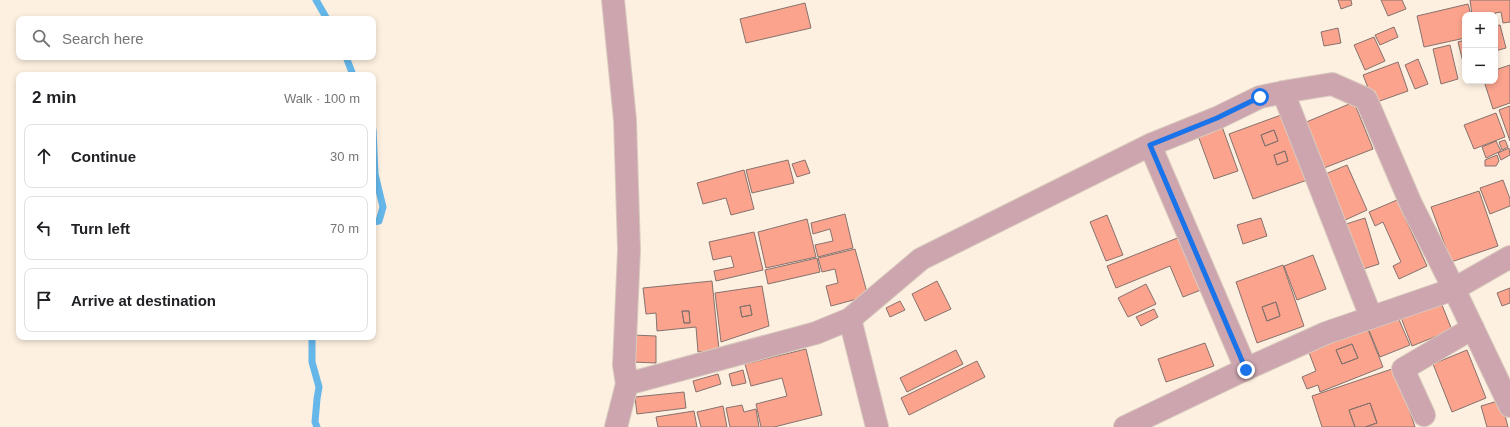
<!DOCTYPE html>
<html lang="en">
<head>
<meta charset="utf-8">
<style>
  body { margin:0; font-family:Arial,sans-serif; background:#f6f6f6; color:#202124 }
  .controls { position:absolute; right:12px; top:12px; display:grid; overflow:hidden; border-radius:8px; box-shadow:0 2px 6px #0003 }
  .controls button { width:36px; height:36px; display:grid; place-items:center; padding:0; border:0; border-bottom:1px solid #e0e0e0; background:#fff; color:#202124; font:20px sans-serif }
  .stop { position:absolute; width:12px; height:12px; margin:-9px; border:3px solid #1a73e8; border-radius:50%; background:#fff }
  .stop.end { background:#1a73e8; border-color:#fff; box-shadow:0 1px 4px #0008 }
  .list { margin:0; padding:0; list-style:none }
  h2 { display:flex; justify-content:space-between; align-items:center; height:52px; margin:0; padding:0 16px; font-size:17px }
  h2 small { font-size:13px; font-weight:400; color:#757577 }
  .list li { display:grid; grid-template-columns:26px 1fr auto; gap:12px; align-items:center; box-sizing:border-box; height:64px; margin:0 8px 8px; padding:0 8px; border:1px solid #e0e0e0; border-radius:8px }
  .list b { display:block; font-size:15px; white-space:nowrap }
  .list em { font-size:13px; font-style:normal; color:#757577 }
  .icon { flex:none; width:22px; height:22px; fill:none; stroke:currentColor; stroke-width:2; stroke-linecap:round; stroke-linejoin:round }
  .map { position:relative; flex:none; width:1510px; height:427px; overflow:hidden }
  .search { position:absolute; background:#fff; box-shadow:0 2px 6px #0003; left:16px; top:16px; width:360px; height:44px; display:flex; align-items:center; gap:10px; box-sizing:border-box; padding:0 14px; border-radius:8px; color:#757577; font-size:15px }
  .panel { position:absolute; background:#fff; box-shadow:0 2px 6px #0003; left:16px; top:72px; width:360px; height:268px; border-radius:8px }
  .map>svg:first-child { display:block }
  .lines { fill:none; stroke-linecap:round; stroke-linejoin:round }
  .stream { stroke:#65b7ea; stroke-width:7 }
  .building { fill:#fba38d; stroke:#85726d; fill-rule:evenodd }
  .minor-casing { stroke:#d8cbbe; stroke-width:24 }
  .minor { stroke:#cda5ae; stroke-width:22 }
  .route { stroke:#1a73e8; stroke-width:5 }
</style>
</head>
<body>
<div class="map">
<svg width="1510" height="427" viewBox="0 0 1510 427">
  <rect width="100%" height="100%" fill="#fef0e1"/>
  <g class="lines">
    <path class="stream" d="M316,0L327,19
      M346,57L353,75
      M373,130L375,174L383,207L379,221L373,222
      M312,337V362L319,387L317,399L315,422L317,427"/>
  </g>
  <path class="building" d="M1338,0H1351L1352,5L1341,9Z
    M1381,0H1402L1406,9L1388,16Z
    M1470,0H1510V22L1503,23L1501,12L1495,13L1497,26H1495V15H1472Z
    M805,3L811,28L746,43L740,19Z
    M1468,4L1471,15H1465V38L1424,47L1417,16Z
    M1500,25L1506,48L1495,51V26Z
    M1394,27L1398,37L1380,45L1375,35Z
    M1338,28L1341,43L1324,46L1321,32Z
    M1374,37L1385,61L1365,70L1354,45Z
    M1465,40V70L1458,42Z
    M1450,45L1458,79L1441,84L1433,49Z
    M1418,59L1428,84L1415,89L1405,65Z
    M1398,62L1408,91L1374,103L1363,75Z
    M1510,65V103L1493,109L1484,81H1495V70Z
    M1354,102L1373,149L1324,168L1304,123Z
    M1510,106V141L1499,110Z
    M1292,111L1316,177L1253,199L1229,134ZM1274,130L1278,141L1265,146L1261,135ZM1285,151L1288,161L1277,165L1274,155Z
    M1496,113L1505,137L1474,149L1464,125Z
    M1220,121L1238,171L1214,179L1196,130Z
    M1274,130L1278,141L1265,146L1261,135Z
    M1505,140L1508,147L1502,150L1499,142Z
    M1496,141L1501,151L1486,158L1482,147Z
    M1509,148L1510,155L1501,160L1498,153Z
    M1285,151L1288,161L1277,165L1274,155Z
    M1497,155L1499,161L1496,166H1485V160Z
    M788,160L794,183L752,193L746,170Z
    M805,160L810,173L797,177L792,164Z
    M1347,165L1367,210L1343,221L1323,175Z
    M744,170L754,209L731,215L726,198L703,204L697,183Z
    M1503,180L1510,199V206L1490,214L1480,188Z
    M1479,191L1498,246L1451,262L1431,207Z
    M1397,200L1427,266L1399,279L1393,266L1401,262L1383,222L1375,226L1369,212Z
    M845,214L853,248L818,257L815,245L833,241L830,229L813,234L811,223Z
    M1107,215L1123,255L1106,261L1090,222Z
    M1261,218L1267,236L1243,244L1237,225Z
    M1365,218L1379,264L1357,271L1343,225Z
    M807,219L816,257L766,268L758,232Z
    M754,232L763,270L716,281L714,271L734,267L731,256L713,260L709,242Z
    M1185,235L1206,288L1183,297L1170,266L1116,288L1107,266Z
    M855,249L868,296L831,306L826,286L838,283L835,269L822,272L818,258Z
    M1313,255L1326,289L1297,300L1284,266Z
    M817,258L820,272L768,284L765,270Z
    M1283,265L1304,326L1257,343L1236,282ZM1276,302L1280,316L1267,321L1262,307Z
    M712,281L719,350L698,352L696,327L657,331L656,313L646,314L643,288ZM682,311H689L690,323H684Z
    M937,281L951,309L925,321L912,294Z
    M1146,284L1156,304L1128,317L1118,298Z
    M762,286L769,326L721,342L715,293ZM750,305L752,315L742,317L740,307Z
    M1510,288V303L1502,306L1497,293Z
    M1440,300L1452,330L1412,346L1400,315Z
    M900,301L905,310L890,317L886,308Z
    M1276,302L1280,316L1267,321L1262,307Z
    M750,305L752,315L742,317L740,307Z
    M1154,309L1158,317L1141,326L1136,317Z
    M682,311H689L690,323H684Z
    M1397,315L1410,345L1380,357L1368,328Z
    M1367,327L1383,367L1320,392L1318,385L1307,389L1302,377L1316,371L1308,350ZM1352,344L1358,358L1342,364L1336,350Z
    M633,335L656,336V363L632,362Z
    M1205,343L1214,366L1166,382L1158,359Z
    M1352,344L1358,358L1342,364L1336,350Z
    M806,349L822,415L774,427H761L756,404L787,396L782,378L751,386L745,364Z
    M956,350L963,364L907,392L900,378Z
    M1467,350L1486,398L1452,412L1433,364Z
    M977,361L985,377L909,415L901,398Z
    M1395,368L1415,427H1365L1377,423L1370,403L1349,410L1355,427H1322L1312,396Z
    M743,370L746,383L732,386L729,374Z
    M718,374L721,384L696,392L693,381Z
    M684,392L686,408L637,414L635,397Z
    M1501,400L1508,427H1487L1481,406Z
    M1370,403L1377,423L1365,427H1355L1349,410Z
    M742,405L744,412L756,409L759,427H730L726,408Z
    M723,406L727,427H701L697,412Z
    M694,411L697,427H658L656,417Z"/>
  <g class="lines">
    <defs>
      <path id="minor" d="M613,0L625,120L629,250L624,365L627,384L616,427
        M1283,92L1371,317
        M1150,145L1246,369
        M850,319L877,427
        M627,384L816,333L850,319L921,259L1150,145L1217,118L1260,97L1289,91L1332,84L1366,99L1411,204L1454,289L1510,406
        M1424,415L1403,369L1473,328
        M1125,427L1246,369L1326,333L1454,289L1510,257"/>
    </defs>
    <use href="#minor" class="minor-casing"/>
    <use href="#minor" class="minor"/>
  </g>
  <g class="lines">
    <path class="route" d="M1246,370L1150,145L1217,118L1260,97"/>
  </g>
</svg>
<div class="controls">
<button>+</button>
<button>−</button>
</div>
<div class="stop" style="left:1260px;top:97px"></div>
<div class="stop end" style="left:1246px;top:370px"></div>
<div class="search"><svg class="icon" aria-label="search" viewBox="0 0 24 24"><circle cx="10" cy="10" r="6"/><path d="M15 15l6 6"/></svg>Search here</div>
<section class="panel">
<h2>2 min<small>Walk · 100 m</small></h2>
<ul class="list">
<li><svg class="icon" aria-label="ahead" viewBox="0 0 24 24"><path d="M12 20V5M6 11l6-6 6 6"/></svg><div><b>Continue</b></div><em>30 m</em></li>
<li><svg class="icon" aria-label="left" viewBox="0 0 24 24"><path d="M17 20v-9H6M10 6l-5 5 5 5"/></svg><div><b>Turn left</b></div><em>70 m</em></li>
<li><svg class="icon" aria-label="arrive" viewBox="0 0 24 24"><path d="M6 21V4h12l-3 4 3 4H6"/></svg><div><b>Arrive at destination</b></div></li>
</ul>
</section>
</div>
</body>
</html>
